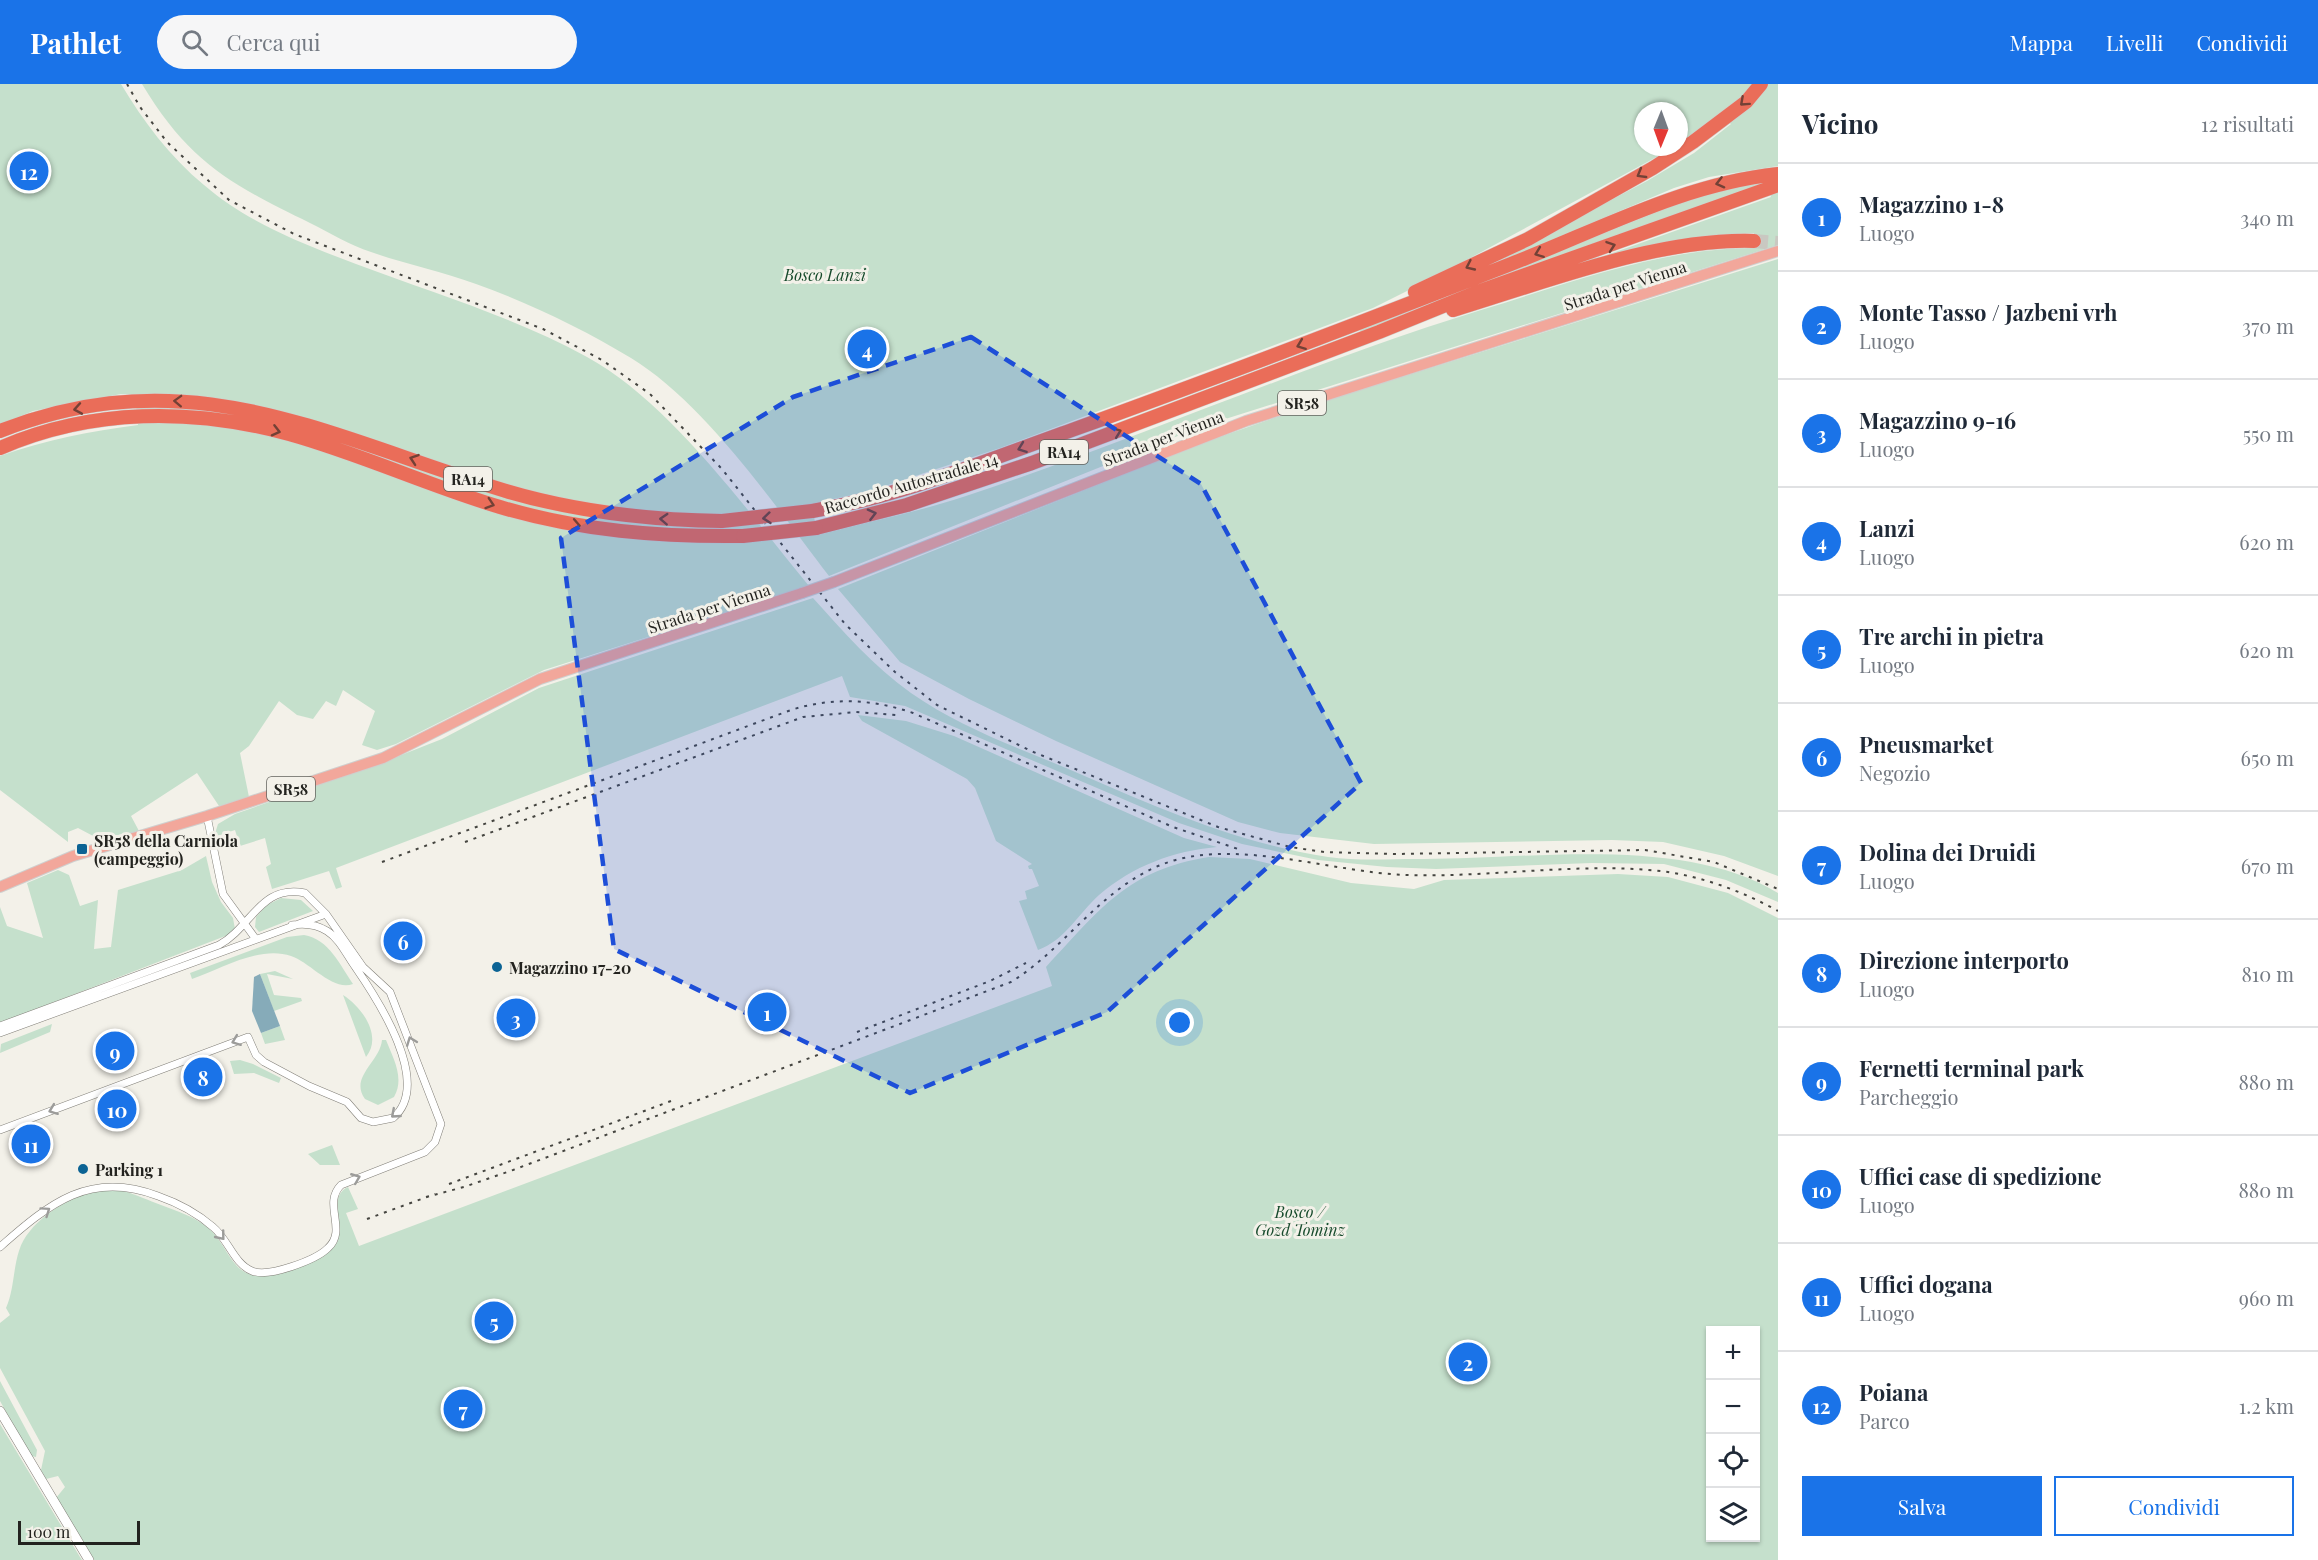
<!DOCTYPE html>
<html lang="it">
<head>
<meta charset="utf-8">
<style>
  body { margin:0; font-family:"Playfair Display",serif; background:#f6f6f7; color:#1f2937 }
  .controls { position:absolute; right:18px; bottom:18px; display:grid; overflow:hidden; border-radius:0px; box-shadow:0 2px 4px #0004 }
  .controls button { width:54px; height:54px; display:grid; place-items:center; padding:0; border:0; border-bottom:2px solid #e0e1e3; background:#fff; color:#1f2937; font:30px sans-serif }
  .compass { position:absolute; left:1634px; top:18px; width:54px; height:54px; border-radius:50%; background:#fff; box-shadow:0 2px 4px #0004; rotate:181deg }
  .scale { position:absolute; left:18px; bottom:15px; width:122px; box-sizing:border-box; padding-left:6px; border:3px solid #23231f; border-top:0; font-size:16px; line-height:21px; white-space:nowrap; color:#23231f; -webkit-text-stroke:4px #f3f1e9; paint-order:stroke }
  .you { position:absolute; left:1180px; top:939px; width:21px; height:21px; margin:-15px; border:4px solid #fff; border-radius:50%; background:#1a73e8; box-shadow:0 0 0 9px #1a73e833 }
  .badge { display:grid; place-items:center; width:39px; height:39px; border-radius:50%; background:#1a73e8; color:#fff; font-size:20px; font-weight:700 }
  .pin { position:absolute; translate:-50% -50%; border:3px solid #fff; box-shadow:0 2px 6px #0006 }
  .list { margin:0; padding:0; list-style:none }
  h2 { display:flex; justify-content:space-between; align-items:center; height:78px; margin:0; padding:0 24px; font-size:26px }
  h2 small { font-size:20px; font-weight:400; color:#747a83 }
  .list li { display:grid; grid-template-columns:39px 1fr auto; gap:18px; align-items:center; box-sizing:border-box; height:108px; padding:0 24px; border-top:2px solid #e0e1e3 }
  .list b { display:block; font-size:22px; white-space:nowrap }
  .list p { margin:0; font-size:20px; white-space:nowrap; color:#747a83 }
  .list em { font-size:20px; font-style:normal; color:#747a83 }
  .actions { display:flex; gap:12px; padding:18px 24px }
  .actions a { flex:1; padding:14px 0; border:2px solid #1a73e8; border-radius:0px; text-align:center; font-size:21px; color:#1a73e8 }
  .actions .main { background:#1a73e8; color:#fff }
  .icon { flex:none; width:33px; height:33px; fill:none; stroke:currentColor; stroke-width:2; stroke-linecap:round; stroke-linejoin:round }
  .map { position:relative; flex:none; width:1778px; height:1476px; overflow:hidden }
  header { display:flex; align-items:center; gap:36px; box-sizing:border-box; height:84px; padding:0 30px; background:#1a73e8; color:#fff }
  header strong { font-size:28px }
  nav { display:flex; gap:33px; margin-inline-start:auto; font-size:21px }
  .search { width:420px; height:54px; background:#f6f6f7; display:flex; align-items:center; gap:15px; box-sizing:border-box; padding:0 21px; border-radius:33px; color:#747a83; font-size:22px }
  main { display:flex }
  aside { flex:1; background:#fff }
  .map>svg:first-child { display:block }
  .green { fill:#c5e0cc; fill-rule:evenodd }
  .water { fill:#86abb9 }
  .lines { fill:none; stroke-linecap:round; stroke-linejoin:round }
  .motorway-tunnel { stroke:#c9c8c1; stroke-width:14; stroke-dasharray:14 7; stroke-linecap:butt }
  .minor-casing { stroke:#807e77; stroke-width:8 }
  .tertiary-casing { stroke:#807e77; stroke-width:10 }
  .primary-casing { stroke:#cfcfce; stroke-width:12 }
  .motorway-casing { stroke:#cfcfce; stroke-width:15 }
  .minor { stroke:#fff; stroke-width:7 }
  .tertiary { stroke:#fff; stroke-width:9 }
  .primary { stroke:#f2a79b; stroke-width:10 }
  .motorway { stroke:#ea6d59; stroke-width:14 }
  .rail { stroke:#454540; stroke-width:2; stroke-dasharray:3 6; stroke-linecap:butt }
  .primary-bridge-casing { stroke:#cfcfce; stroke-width:12; stroke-linecap:butt }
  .motorway-bridge-casing { stroke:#cfcfce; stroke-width:15; stroke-linecap:butt }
  .primary-bridge { stroke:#f2a79b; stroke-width:10 }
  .motorway-bridge { stroke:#ea6d59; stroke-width:14 }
  .oneway { stroke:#734136 }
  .oneway2 { stroke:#9c9c9a }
  .marked { fill:#1d4ed8; fill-opacity:0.2; stroke:#1d4ed8; stroke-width:4.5; stroke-dasharray:12 8; stroke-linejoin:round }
  .poi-dot { fill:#0b6394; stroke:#f3f1e9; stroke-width:2 }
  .labels { text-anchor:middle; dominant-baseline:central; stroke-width:6; stroke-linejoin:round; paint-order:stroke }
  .shield { fill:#f3f1e9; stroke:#61615c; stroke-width:1.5 }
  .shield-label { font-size:15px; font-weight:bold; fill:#23231f }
  .park-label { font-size:16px; font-style:italic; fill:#164a2b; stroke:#f3f1e9 }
  .street-label { font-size:16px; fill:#23231f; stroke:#f3f1e9 }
  .poi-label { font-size:16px; font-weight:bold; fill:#23231f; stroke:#f3f1e9; text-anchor:start }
</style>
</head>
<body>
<header>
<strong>Pathlet</strong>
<div class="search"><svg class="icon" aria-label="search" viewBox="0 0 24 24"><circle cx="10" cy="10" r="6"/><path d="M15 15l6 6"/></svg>Cerca qui</div>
<nav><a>Mappa</a><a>Livelli</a><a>Condividi</a></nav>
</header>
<main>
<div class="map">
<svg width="1778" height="1476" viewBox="0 0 1778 1476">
  <rect width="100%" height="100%" fill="#f3f1e9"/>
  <path class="green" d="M0,0H121C143,37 170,73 204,101C248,139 303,160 356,180C433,209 514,233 587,273C670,318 749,429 809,502L544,586L396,660L377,666L362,661L375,627L343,606L336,622L326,617L313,635L297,631L279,617L249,662L240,669L249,713L219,722L197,689L131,732L139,747L98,758L95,753L78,744L68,748V758L0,706V372C46,356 90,347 138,341L135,310H121L33,327L0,341Z
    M142,0H1778V82L1709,93L1674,104L1462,194L1647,97L1694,69L1731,40L1720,30L1679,61V27H1643V63H1675L1437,192L1373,224L1000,364L870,407L811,420L818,451C867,438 918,428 966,412C1139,355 1306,280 1481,226C1570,199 1660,164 1754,164V149L1704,152L1667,158L1587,178L1771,113L1767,102L1361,248L1360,246L1687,116L1728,104L1778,97V161L1200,343L829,492C775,422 706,320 631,274C583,245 529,219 476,200C441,187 405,180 371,168C350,161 330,149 310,139C230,100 189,78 142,0Z
    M1778,175V792L1724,772L1663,758L1612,756L1374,760L1280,749L1238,738L1056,657L969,615L900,578L838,505L1202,359L1309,322Z
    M813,514C844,548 873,582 911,609C958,642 1013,662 1066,684C1152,721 1235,759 1328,773C1357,777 1388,775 1417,775C1525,776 1683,750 1778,809V818L1726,796L1664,780L1592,779L1436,785L1387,783L1318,776L1242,760L1179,739L905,622L850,613L842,592L336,784L342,803L336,805L329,787L272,805L266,783L271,780L265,754L240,762L235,746L214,753L218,740L235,730L381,679L442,655L539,604Z
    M858,631L906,637L954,652L1184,754L1217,763C1173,767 1133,782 1099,811C1079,829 1064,857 1038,866L1019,817L1027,815L1025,807L1039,802L1032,785H1029L1028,782L1032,780L996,757L975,704L967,695L862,637Z
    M206,772L212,798L221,818L233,834L235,845L228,851L0,939V823L7,842L43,854L27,799L58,786L69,791L80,822L98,816L94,865L111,863L118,806L182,786Z
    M1209,773L1250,775L1351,799L1414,805L1444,796L1618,790L1668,793L1728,809L1778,834V1476H93L56,1414L65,1403L58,1392L46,1395L41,1386L45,1367L0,1284V1239L10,1231L6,1224C17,1200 11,1168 30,1147C49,1123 92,1100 123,1107C136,1110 149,1117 161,1121C177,1127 193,1132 207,1143C230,1161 231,1199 271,1191C286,1189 327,1173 336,1160C347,1142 326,1113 348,1103L358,1125L346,1129L359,1162L1052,902L1046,883C1100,825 1127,786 1209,773ZM1710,1246H1756V1454H1710Z
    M281,814L301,816L313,827L259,848L255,843L256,833L267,821Z
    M304,851C329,855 340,881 353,900C333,908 310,878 291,872C260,861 221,885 192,895L190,889L287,853Z
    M275,887L293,895L267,890L274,911L301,914L302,917L274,927L260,890Z
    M343,911C362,923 383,952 366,973Z
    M52,940L50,948L0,969L1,960Z
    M280,942L285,956L265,960L261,949Z
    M382,956H386C393,974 405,994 394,1013L378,1021L365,1015C349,993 380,978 382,956Z
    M240,976L253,980L281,994L279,999L254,989L234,990L230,977Z
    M332,1061L340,1081H320L308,1070Z
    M0,1297L37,1366L36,1373L31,1372L0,1317Z
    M0,1340L80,1473L82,1476H0Z"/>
  <path class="water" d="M260,890L280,942L261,949L252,927L254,893Z"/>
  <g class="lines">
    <path class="motorway-tunnel" d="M1754,157L1778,159"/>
    <defs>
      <path id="minor" d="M207,732L223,810L255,854
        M0,942L219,861C252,843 260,800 305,809L326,830L363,883L390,908L441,1040L435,1058L425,1068L341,1101C322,1120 348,1146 328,1164C316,1176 268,1194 252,1187C234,1180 228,1155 213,1143C197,1129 178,1119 158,1112C90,1086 50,1119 0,1163
        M0,949L326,830
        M0,1046L248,953L256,971L264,978L309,1002L347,1018L361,1034L373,1038L393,1034C433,1000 378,916 356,884C347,872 340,855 327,847C316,840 305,839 292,841"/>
      <path id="tertiary" d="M0,1327L89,1476"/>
      <path id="primary" d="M834,498L1246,337L1778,167
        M0,803L73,772L207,732L383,674L540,595L802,509"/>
      <path id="motorway" d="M1415,208L1528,155L1653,84L1693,58L1746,18L1761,0
        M1453,226C1546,198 1657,154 1754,157
        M0,347C192,272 327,353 506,407C577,428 648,436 722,437
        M0,364C92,324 193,324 289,350C361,370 429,402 500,423C580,447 660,453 743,452
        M812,427C902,412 987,376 1072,346C1219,293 1365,237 1511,180C1599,146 1683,100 1778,90
        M816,444L907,421L1032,379L1379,248L1480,207L1778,101"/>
    </defs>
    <use href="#minor" class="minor-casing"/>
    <use href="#tertiary" class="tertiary-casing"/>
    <use href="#primary" class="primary-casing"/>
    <use href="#motorway" class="motorway-casing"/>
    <use href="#minor" class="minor"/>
    <use href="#tertiary" class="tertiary"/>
    <use href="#primary" class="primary"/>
    <use href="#motorway" class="motorway"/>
    <path class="rail" d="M127,0L140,23L167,58L229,116L294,150L543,245L602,276L650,310L722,385L845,540L895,588L937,621L1031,667L1218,743L1290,763L1324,768L1396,770L1645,766L1714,778L1778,805
      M465,758L803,633L856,628L896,631
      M382,778L791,626C832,613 873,615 913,629L1173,743L1238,765
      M857,948L990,897L1026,879
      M449,1100L671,1017
      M426,1113L464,1103L513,1086L1011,898C1068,863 1104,798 1172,777C1242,756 1332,788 1405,791C1491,794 1583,777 1668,788C1706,794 1744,808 1778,827
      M367,1135L435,1110"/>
    <defs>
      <path id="primary-bridge" d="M802,509L834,498"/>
      <path id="motorway-bridge" d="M722,437L812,427
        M743,452L816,444"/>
    </defs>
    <use href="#primary-bridge" class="primary-bridge-casing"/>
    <use href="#motorway-bridge" class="motorway-bridge-casing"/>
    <use href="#primary-bridge" class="primary-bridge"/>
    <use href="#motorway-bridge" class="motorway-bridge"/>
  </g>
  <defs><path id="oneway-chevron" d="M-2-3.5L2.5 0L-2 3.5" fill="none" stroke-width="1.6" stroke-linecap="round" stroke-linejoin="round" transform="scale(1.5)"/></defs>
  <g class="oneway">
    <use href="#oneway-chevron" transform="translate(1744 18) rotate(138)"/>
    <use href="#oneway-chevron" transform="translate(1641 90) rotate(150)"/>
    <use href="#oneway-chevron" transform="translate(1720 99) rotate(166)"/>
    <use href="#oneway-chevron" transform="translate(1611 162) rotate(-19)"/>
    <use href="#oneway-chevron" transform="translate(1539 169) rotate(159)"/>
    <use href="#oneway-chevron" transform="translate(1470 182) rotate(155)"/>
    <use href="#oneway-chevron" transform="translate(1301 261) rotate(159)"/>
    <use href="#oneway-chevron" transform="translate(178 317) rotate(-178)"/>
    <use href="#oneway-chevron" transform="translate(78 325) rotate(170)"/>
    <use href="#oneway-chevron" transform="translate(276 347) rotate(14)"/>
    <use href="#oneway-chevron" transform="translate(1117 348) rotate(-21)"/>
    <use href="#oneway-chevron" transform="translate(1022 364) rotate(160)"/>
    <use href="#oneway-chevron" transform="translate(414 375) rotate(-161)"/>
    <use href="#oneway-chevron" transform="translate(490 420) rotate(18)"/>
    <use href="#oneway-chevron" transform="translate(872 430) rotate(-14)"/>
    <use href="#oneway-chevron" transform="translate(767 434) rotate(174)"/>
    <use href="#oneway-chevron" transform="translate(664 435) rotate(-177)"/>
    <use href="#oneway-chevron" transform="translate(576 441) rotate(11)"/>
  </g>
  <g class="oneway2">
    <use href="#oneway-chevron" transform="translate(236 957) rotate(159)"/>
    <use href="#oneway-chevron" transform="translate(411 957) rotate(-111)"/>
    <use href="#oneway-chevron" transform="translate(53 1026) rotate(159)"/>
    <use href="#oneway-chevron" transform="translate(395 1030) rotate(139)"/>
    <use href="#oneway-chevron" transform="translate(356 1094) rotate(-22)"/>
    <use href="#oneway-chevron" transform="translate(46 1127) rotate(-35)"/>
    <use href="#oneway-chevron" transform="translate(221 1152) rotate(51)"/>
  </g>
  <path class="marked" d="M971,253L1201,400L1361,699L1107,928L910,1009L614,865L561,454L793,313Z"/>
  <g class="poi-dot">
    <rect x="76" y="759" width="12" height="12" rx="3"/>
    <circle cx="497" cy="883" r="6"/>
    <circle cx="83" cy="1085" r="6"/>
  </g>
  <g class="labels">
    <g class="shield">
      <rect x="1278" y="307" width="48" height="24" rx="4.5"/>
      <rect x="1040" y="356" width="48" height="24" rx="4.5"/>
      <rect x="444" y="383" width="48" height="24" rx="4.5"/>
      <rect x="267" y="693" width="48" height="24" rx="4.5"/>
    </g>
    <g class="shield-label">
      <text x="1302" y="319">SR58</text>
      <text x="1064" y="368">RA14</text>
      <text x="468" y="395">RA14</text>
      <text x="291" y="705">SR58</text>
    </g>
    <g class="park-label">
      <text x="825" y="190">Bosco Lanzi</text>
      <text x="1300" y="1127">Bosco /<tspan x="1300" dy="18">Gozd Tominz</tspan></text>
    </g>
    <g class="street-label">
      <text transform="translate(1625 201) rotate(-18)">Strada per Vienna</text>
      <text transform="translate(1163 354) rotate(-21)">Strada per Vienna</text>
      <text transform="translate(911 399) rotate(-16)">Raccordo Autostradale 14</text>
      <text transform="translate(709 524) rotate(-18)">Strada per Vienna</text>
    </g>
    <g class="poi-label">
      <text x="94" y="756">SR58 della Carniola<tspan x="94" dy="18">(campeggio)</tspan></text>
      <text x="509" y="883">Magazzino 17-20</text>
      <text x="95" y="1085">Parking 1</text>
    </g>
  </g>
</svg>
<div class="controls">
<button>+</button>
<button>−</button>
<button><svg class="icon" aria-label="locate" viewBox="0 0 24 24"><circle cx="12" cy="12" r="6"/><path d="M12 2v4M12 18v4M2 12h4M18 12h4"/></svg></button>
<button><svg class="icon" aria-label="layers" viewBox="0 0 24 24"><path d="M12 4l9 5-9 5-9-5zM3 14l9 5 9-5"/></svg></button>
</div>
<svg class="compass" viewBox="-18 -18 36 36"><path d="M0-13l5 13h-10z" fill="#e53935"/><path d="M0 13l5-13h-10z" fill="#747a83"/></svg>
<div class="scale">100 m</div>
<div class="you"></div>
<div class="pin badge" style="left:767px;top:928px">1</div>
<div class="pin badge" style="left:1468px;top:1278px">2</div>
<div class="pin badge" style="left:516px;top:934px">3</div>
<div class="pin badge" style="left:867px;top:265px">4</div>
<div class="pin badge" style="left:494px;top:1237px">5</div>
<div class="pin badge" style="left:403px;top:857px">6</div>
<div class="pin badge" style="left:463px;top:1325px">7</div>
<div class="pin badge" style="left:203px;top:993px">8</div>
<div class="pin badge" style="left:115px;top:967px">9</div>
<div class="pin badge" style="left:117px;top:1025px">10</div>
<div class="pin badge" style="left:31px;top:1060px">11</div>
<div class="pin badge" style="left:29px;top:87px">12</div>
</div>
<aside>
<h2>Vicino<small>12 risultati</small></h2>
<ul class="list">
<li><span class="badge">1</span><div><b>Magazzino 1-8</b><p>Luogo</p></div><em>340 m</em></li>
<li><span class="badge">2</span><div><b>Monte Tasso / Jazbeni vrh</b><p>Luogo</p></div><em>370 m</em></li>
<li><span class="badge">3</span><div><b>Magazzino 9-16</b><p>Luogo</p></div><em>550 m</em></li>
<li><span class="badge">4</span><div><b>Lanzi</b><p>Luogo</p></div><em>620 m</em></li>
<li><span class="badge">5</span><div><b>Tre archi in pietra</b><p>Luogo</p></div><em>620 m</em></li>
<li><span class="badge">6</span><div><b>Pneusmarket</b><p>Negozio</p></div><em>650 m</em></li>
<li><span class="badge">7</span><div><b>Dolina dei Druidi</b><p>Luogo</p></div><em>670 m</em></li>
<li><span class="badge">8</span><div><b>Direzione interporto</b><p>Luogo</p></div><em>810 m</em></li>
<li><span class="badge">9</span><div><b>Fernetti terminal park</b><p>Parcheggio</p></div><em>880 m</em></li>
<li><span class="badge">10</span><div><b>Uffici case di spedizione</b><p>Luogo</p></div><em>880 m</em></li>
<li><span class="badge">11</span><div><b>Uffici dogana</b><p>Luogo</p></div><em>960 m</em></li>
<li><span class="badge">12</span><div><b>Poiana</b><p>Parco</p></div><em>1.2 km</em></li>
</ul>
<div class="actions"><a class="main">Salva</a><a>Condividi</a></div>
</aside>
</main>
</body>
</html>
